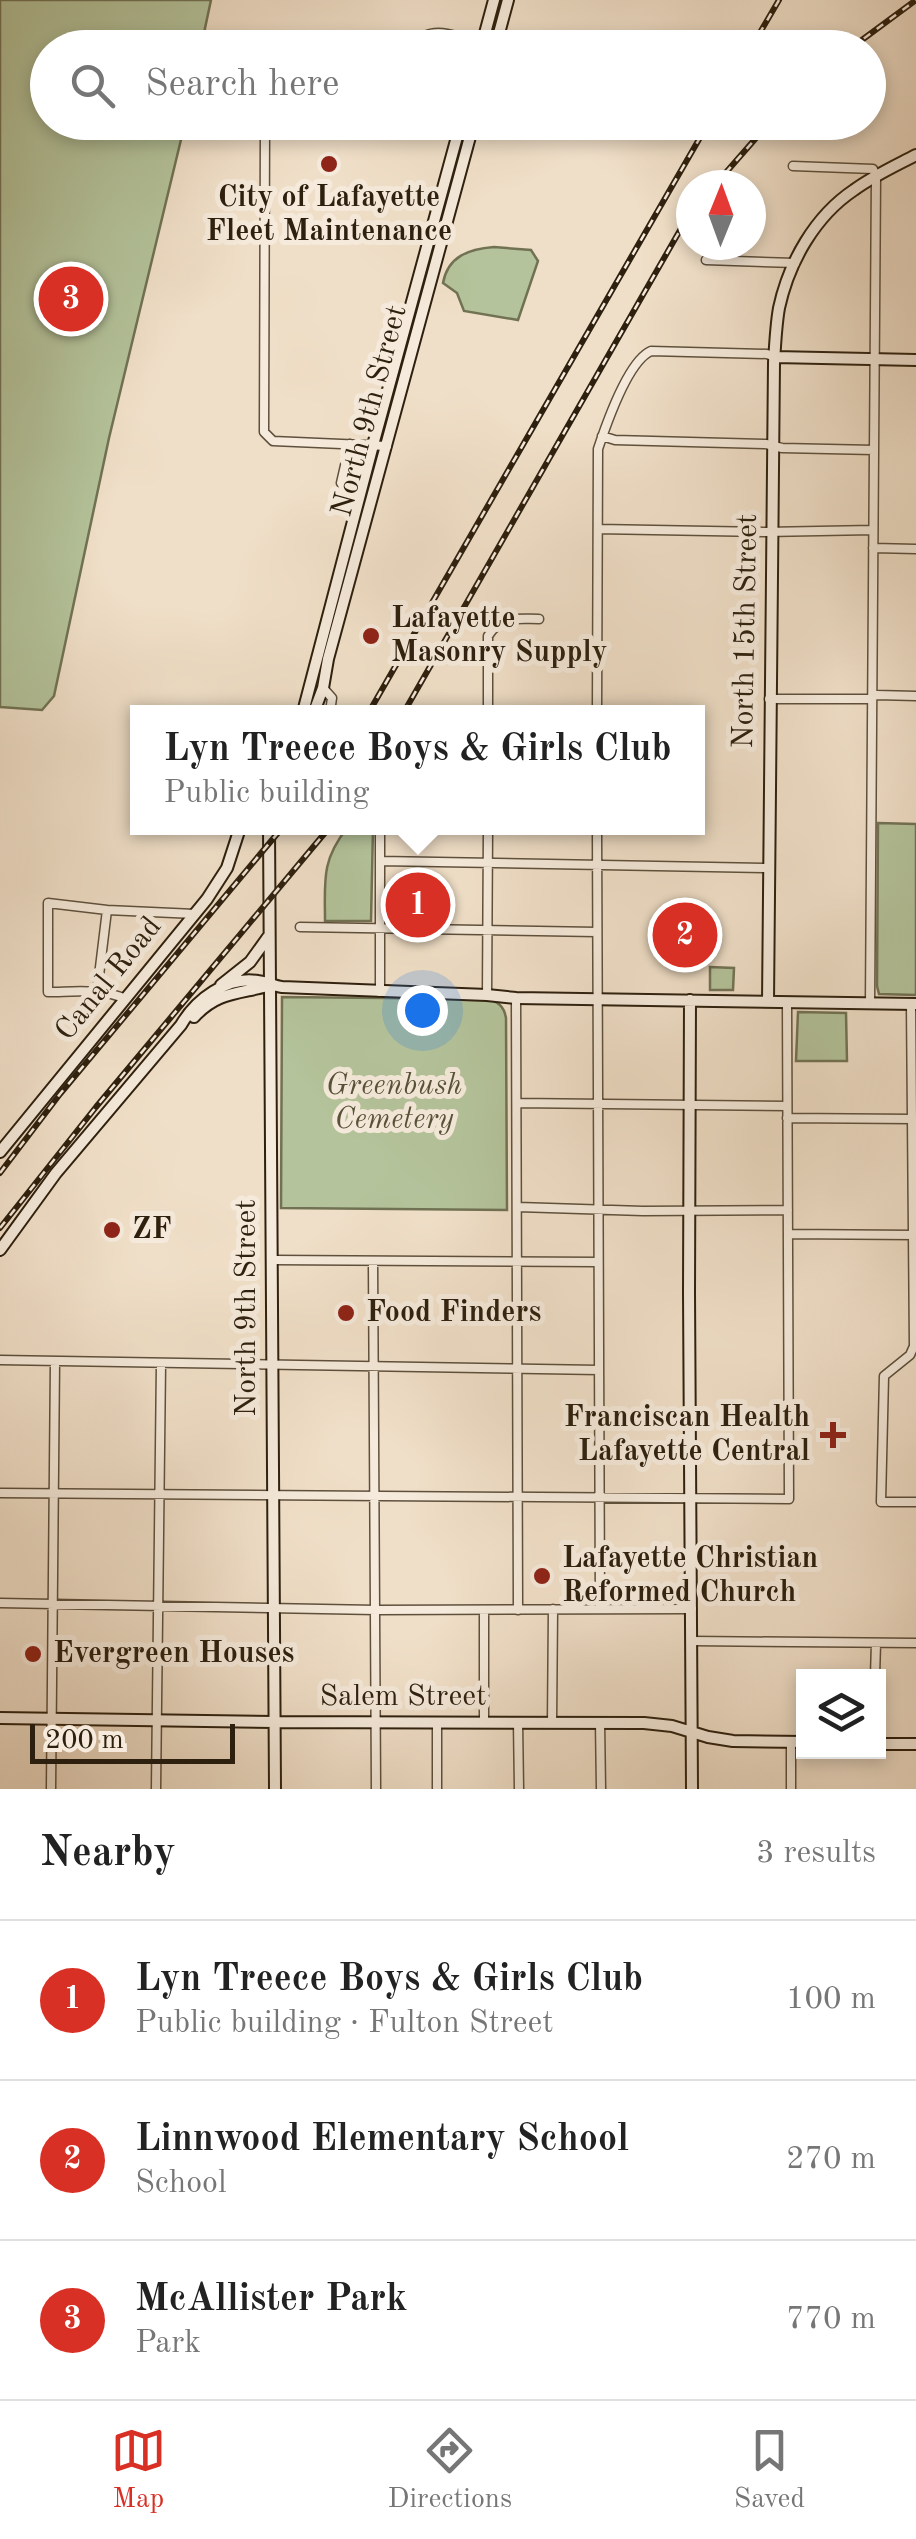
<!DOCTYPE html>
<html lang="en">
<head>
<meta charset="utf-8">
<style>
  body { margin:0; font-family:"Old Standard TT",serif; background:#f2f2f2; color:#222 }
  .controls { position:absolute; right:30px; bottom:30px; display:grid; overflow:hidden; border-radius:0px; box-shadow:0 5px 15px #0003 }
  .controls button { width:90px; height:90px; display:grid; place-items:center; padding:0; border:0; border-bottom:2px solid #e0e0e0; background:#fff; color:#222; font:50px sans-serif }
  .compass { position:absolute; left:676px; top:170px; width:90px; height:90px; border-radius:50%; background:#fff; box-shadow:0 5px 15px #0003; rotate:1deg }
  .scale { position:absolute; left:30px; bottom:25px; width:205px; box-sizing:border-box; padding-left:10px; border:5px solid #2e200e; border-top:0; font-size:28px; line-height:35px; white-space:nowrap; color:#2e200e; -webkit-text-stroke:8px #f5eadb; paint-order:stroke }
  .you { position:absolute; left:422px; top:1010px; width:35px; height:35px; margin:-25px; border:8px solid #fff; border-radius:50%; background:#1a73e8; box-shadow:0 0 0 15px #1a73e833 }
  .badge { display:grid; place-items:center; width:65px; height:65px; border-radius:50%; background:#d93025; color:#fff; font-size:32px; font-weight:700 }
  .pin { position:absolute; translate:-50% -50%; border:5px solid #fff; box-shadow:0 2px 10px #0006 }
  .popup { position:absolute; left:130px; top:705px; width:575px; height:130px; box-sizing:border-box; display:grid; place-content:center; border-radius:0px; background:#fff; filter:drop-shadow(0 2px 8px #0005); font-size:32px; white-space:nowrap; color:#767676 }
  .popup b { font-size:38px; color:#222 }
  .popup::after { content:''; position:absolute; left:50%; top:100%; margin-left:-20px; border:20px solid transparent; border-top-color:#fff }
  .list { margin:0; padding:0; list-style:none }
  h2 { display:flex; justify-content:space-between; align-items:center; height:130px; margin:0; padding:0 40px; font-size:42px }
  h2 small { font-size:32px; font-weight:400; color:#767676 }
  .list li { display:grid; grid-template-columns:65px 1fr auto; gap:30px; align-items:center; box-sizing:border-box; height:160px; padding:0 40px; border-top:2px solid #e0e0e0 }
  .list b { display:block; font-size:38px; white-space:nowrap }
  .list p { margin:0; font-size:32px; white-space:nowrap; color:#767676 }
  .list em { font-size:32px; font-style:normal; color:#767676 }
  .icon { flex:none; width:55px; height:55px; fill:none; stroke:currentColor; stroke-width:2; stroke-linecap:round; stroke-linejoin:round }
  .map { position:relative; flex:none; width:916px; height:1789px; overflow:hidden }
  .search { position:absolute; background:#fff; box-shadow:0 5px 15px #0003; left:30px; right:30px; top:30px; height:110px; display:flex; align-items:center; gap:25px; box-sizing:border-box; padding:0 35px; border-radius:55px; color:#767676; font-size:38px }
  .sheet { height:610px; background:#fff }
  nav { display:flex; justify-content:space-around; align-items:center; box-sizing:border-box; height:140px; border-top:2px solid #e0e0e0; background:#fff; font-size:28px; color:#767676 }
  nav a { display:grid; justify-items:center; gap:5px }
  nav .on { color:#d93025 }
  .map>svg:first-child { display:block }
  .green { fill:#b4c39b; stroke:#717254; stroke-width:2.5 }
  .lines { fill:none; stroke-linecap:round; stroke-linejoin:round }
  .street-casing { stroke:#5e503c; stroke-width:11 }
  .secondary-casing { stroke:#2e200e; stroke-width:14 }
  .street { stroke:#f5eadb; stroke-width:8 }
  .secondary { stroke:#f5eadb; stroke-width:10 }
  .rail-casing { stroke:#2e200e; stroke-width:6 }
  .rail { stroke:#f5eadb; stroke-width:2.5; stroke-dasharray:8; stroke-linecap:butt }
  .poi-dot { fill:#8f2418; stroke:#f5eadb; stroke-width:4 }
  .labels { text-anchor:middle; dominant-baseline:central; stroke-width:10; stroke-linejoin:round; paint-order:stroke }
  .poi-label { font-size:30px; font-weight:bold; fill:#2e200e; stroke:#f5eadb; text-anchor:start }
  .street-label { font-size:30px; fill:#2e200e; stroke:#f5eadb }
  .park-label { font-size:30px; font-style:italic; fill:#565138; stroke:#f5eadb }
</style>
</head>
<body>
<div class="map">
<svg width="916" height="1789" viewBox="0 0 916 1789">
  <rect width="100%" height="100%" fill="#f0dfc8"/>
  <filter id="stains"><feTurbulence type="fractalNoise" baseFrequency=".002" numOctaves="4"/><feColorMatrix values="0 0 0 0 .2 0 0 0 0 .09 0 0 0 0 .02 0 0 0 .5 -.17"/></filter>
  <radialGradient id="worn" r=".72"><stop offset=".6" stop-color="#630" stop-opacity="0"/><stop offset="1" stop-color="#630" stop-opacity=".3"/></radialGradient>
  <path class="green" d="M0,0H211L201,47L48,48V122L185,123L109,438L54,696L42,710L0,707Z
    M494,247L531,250L538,261L518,320L464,311L457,293L443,283C448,256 469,249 494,247Z
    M878,823L916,824V995L879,994L877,986Z
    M347,828H373L371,921H325C325,881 321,861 347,828Z
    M710,967L734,968L733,990H710Z
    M282,997L485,999C498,1001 504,1006 506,1018L507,1210L281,1208Z
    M798,1012L846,1013L847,1061H796Z"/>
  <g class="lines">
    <defs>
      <path id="street" d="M411,48C412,46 423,37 425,36C442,27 469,41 486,45
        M265,122L264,432L273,441L387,446
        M793,166L873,169L876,176L870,1003
        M706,260L795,263
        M602,436L615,440L766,444L782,448L874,450
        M350,444L341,483L346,489L360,493
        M598,529L765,532L873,530
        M873,548L916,549
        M323,688L332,698L330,712
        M769,699H867L877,695L916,696
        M488,712V636C501,615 518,619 539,619
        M597,712L598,449C606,425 628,361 651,351L767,354L775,357
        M380,828V992
        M597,828L600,1609
        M380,861L768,868
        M300,927L597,932
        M97,992L107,910
        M487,995L488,828
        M516,998L518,1610
        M125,999C103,988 72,992 48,992V903L107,910L195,914
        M911,1004L914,1346L910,1355L884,1376L881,1502H916
        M517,1103L787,1106
        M787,1118L913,1119
        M518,1207L643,1211L788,1210
        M788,1234L914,1235
        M273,1260L598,1262
        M373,1261L376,1789
        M0,1360L599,1370
        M0,1493L789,1499L787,1002
        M0,1603L376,1610L692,1609
        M484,1610V1723
        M692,1641L916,1643
        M875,1676L876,1643
        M518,1722L519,1789
        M600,1722L601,1789
        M552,1723L553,1609
        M791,1742V1789
        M51,1789L55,1361
        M156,1789L161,1363
        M437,1789V1722"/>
      <path id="secondary" d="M481,48L494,0
        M495,48L508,0
        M775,357L916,360
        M303,712L373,445L461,122
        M314,712L323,688L328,659L474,122
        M269,828L275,1789
        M221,985L250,962L268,937
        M690,1000L689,1292L692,1789
        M768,1002L774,363C775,345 776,325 779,308C789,262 815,216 854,190C873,176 895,166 916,155
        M194,1017C217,992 237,994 268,986
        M0,1152L207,899L227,868L240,828
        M0,1250L56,1173L181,1025C196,999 227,976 258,981C266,982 274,986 282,987L487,995L516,998L916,1004
        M0,1718L274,1722L644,1723L672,1726L708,1737L733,1741L804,1742
        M878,1744H916"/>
    </defs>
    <use href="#street" class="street-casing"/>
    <use href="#secondary" class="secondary-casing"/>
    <use href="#street" class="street"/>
    <use href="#secondary" class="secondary"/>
    <defs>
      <path id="rail" d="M751,48L779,0
        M851,48L916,0
        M715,185L770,122
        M369,712L709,122
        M404,712L691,211
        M0,1173L60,1094L282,828
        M0,1228L96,1107L329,828"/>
    </defs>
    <use href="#rail" class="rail-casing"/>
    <use href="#rail" class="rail"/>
  </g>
  <g class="poi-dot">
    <circle cx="329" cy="164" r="10"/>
    <circle cx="371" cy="636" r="10"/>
    <circle cx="112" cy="1230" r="10"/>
    <circle cx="346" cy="1313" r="10"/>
    <path d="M828 1420h10v10h10v10h-10v10h-10v-10h-10v-10h10z"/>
    <circle cx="542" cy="1576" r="10"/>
    <circle cx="33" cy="1654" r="10"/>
  </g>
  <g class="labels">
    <g class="poi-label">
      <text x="329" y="198" text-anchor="middle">City of Lafayette<tspan x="329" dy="34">Fleet Maintenance</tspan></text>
      <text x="391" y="619">Lafayette<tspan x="391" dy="34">Masonry Supply</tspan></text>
      <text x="132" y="1230">ZF</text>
      <text x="366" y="1313">Food Finders</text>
      <text x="810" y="1418" text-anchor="end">Franciscan Health<tspan x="810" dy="34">Lafayette Central</tspan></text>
      <text x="562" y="1559">Lafayette Christian<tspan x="562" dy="34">Reformed Church</tspan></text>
      <text x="53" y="1654">Evergreen Houses</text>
    </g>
    <g class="street-label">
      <text transform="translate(370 411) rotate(-75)">North 9th Street</text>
      <text transform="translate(746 631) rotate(-89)">North 15th Street</text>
      <text transform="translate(109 979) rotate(-51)">Canal Road</text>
      <text transform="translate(247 1308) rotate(-90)">North 9th Street</text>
      <text x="403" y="1697">Salem Street</text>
    </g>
    <g class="park-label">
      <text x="394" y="1086">Greenbush<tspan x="394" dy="34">Cemetery</tspan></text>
    </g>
  </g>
  <rect width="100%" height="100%" filter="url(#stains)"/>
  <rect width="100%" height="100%" fill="url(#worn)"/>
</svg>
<div class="controls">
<button><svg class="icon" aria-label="layers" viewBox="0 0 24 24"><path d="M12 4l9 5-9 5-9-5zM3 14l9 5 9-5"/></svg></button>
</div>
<svg class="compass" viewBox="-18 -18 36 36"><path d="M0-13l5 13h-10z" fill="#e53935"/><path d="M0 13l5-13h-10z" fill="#767676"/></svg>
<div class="scale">200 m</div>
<div class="you"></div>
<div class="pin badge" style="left:418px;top:905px">1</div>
<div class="popup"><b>Lyn Treece Boys &amp; Girls Club</b>Public building</div>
<div class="pin badge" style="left:685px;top:935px">2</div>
<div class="pin badge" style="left:71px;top:299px">3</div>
<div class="search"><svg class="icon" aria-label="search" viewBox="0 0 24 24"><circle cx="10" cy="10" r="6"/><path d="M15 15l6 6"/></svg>Search here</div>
</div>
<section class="sheet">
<h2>Nearby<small>3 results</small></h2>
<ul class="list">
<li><span class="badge">1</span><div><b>Lyn Treece Boys &amp; Girls Club</b><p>Public building · Fulton Street</p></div><em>100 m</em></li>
<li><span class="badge">2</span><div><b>Linnwood Elementary School</b><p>School</p></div><em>270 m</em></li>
<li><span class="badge">3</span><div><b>McAllister Park</b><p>Park</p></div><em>770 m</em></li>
</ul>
</section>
<nav>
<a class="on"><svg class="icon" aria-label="map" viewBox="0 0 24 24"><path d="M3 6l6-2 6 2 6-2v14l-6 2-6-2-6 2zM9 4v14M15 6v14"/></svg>Map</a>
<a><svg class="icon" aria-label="directions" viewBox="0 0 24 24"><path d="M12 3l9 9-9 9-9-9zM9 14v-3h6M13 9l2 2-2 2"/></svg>Directions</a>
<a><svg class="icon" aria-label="saved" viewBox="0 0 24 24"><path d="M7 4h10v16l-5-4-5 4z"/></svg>Saved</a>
</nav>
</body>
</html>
